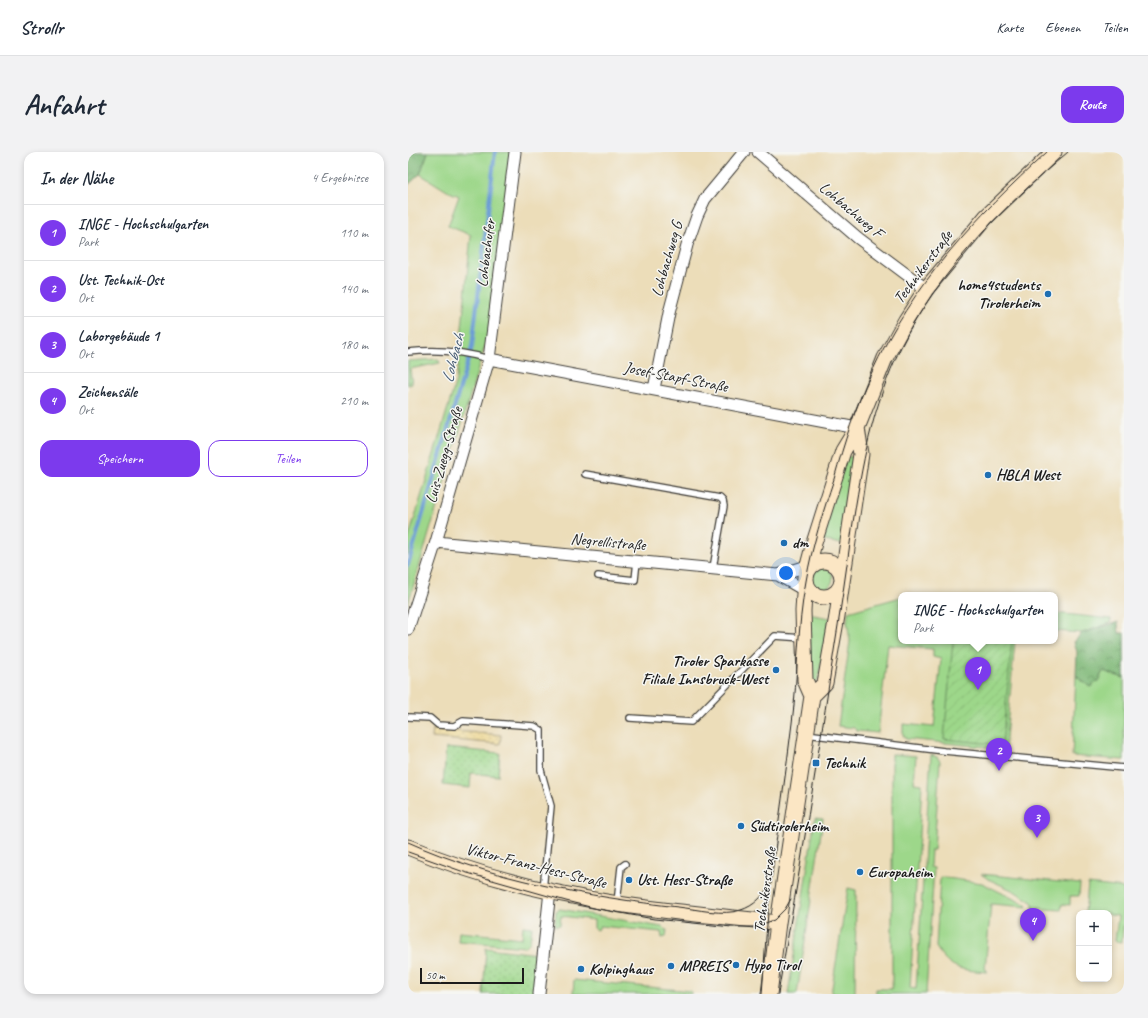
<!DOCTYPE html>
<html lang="de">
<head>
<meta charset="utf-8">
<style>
  body { margin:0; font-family:Caveat,sans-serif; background:#f2f2f3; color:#1f2937 }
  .controls { position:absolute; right:12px; bottom:12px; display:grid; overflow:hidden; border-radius:8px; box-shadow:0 2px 6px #0003 }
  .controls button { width:36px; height:36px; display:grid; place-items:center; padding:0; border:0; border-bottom:1px solid #e0e1e3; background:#fff; color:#1f2937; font:20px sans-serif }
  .scale { position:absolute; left:12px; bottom:10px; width:104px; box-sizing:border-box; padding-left:4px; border:2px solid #1c1c1c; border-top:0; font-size:11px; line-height:14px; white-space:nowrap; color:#1c1c1c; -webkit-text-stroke:3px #f6f6f2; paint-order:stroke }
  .you { position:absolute; left:378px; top:421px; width:14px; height:14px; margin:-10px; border:3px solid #fff; border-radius:50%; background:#1a73e8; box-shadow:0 0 0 6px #1a73e833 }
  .badge { display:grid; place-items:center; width:26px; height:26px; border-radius:50%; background:#7c3aed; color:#fff; font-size:13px; font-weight:700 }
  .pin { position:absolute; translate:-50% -33px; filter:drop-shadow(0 1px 2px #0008) }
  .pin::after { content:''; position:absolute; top:21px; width:14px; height:12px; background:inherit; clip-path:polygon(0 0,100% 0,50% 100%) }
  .popup { position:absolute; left:490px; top:440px; width:160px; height:52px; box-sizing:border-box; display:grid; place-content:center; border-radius:8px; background:#fff; filter:drop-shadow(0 1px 3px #0005); font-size:13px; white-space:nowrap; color:#747a83 }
  .popup b { font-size:15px; color:#1f2937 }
  .popup::after { content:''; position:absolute; left:50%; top:100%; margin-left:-8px; border:8px solid transparent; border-top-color:#fff }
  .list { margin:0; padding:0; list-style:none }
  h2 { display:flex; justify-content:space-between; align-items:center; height:52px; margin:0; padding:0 16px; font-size:17px }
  h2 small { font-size:13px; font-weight:400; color:#747a83 }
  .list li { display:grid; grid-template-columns:26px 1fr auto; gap:12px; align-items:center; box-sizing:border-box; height:56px; padding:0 16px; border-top:1px solid #e0e1e3 }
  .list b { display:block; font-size:15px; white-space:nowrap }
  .list p { margin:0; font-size:13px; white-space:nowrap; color:#747a83 }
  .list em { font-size:13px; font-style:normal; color:#747a83 }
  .actions { display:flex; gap:8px; padding:12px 16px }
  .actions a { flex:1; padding:9px 0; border:1px solid #7c3aed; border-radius:12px; text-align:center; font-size:14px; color:#7c3aed }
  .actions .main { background:#7c3aed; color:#fff }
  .map { position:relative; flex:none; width:716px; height:842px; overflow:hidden; border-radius:12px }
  header { display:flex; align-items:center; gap:24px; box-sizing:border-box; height:56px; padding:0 20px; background:#fff; border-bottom:1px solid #e0e1e3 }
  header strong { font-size:19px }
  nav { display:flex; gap:22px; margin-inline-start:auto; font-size:14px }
  .intro { display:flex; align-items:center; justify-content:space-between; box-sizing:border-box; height:96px; padding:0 24px }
  h1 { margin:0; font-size:28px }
  .button { padding:10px 18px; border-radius:12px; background:#7c3aed; color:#fff; font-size:14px; font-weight:700 }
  main { display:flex; gap:24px; padding:0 24px }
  aside { flex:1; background:#fff; border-radius:12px; box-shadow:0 2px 6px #0003 }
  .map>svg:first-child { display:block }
  .grass { fill:#9dd78a; stroke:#5c7a53 }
  .forest { fill:url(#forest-crowns); stroke:#4d6a49 }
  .sand { fill:url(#sand-dots); stroke:#857b5d }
  .park { fill:url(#park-dots); stroke:#5c7a53 }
  .garden { fill:url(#garden-furrows); stroke:#5c7a53 }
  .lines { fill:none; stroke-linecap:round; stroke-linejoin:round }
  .stream { stroke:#6c9cd5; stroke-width:4 }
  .lane-casing { stroke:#3b3934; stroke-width:8 }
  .street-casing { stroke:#3b3934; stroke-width:13 }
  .secondary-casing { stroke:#3b3934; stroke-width:17 }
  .lane { stroke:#fff; stroke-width:5.5 }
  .street { stroke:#fff; stroke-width:11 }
  .secondary { stroke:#fbe6c4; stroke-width:15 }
  .tram { stroke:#1c1c1c; stroke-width:1 }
  .poi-dot { fill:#1f6fb2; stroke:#f6f6f2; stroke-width:1.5 }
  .labels { text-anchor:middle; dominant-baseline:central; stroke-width:3; stroke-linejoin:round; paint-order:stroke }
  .street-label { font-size:16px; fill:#1c1c1c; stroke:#f6f6f2 }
  .poi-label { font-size:16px; font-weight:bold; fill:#1c1c1c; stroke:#f6f6f2; text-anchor:start }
  .water-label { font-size:17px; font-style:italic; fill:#40566f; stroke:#f6f6f2 }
</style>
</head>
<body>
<header>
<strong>Strollr</strong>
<nav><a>Karte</a><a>Ebenen</a><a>Teilen</a></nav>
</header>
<div class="intro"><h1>Anfahrt</h1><a class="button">Route</a></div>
<main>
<aside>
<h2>In der Nähe<small>4 Ergebnisse</small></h2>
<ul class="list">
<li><span class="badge">1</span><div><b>INGE - Hochschulgarten</b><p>Park</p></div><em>110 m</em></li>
<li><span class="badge">2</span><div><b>Ust. Technik-Ost</b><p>Ort</p></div><em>140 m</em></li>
<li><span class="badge">3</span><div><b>Laborgebäude 1</b><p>Ort</p></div><em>180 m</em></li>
<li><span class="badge">4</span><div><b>Zeichensäle</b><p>Ort</p></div><em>210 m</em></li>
</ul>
<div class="actions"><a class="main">Speichern</a><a>Teilen</a></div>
</aside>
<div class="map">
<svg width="716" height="842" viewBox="0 0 716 842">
  <defs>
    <pattern id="forest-crowns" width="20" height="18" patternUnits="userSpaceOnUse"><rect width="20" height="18" fill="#7eb876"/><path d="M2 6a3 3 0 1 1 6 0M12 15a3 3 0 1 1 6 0" fill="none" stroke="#669560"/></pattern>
    <pattern id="sand-dots" width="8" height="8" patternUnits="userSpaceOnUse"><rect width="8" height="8" fill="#eeda9e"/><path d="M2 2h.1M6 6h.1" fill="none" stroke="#ccba88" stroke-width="1.8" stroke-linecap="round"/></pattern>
    <pattern id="park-dots" width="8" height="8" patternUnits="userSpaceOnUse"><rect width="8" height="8" fill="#9dd78a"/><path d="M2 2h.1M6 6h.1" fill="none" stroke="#87b876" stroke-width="1.8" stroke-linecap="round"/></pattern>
    <pattern id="garden-furrows" width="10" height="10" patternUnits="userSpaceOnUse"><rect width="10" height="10" fill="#9dd78a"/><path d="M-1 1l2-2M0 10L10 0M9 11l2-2" fill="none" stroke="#87b876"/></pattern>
  </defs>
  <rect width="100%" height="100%" fill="#f6f6f2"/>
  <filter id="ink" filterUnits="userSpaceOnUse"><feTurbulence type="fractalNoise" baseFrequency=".025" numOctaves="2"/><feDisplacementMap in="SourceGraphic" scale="8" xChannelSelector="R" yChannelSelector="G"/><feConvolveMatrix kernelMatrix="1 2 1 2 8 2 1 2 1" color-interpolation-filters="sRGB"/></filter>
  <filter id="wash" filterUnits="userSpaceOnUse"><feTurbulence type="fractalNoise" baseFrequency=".012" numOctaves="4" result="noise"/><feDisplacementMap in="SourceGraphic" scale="16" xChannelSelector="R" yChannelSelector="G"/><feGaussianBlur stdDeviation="0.9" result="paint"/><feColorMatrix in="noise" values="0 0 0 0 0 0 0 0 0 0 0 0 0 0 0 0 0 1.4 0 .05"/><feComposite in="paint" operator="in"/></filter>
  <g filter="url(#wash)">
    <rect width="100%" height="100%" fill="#ecddb9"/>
    <path class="grass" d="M20,0H107L87,160L0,452V388L47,232L51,207L63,83L40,74L51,44L39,39L12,22Z
      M30,207L32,211L2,217L4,232L0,233V209Z
      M437,304L445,305L437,351L434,392L411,388Z
      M403 426a11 11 0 1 1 22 0a11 11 0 1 1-22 0Z
      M493,445V489H607L597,597L498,587L495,583V572L526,575L533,507L525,505V497L480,493L470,581L449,579L446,576L430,574L442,489L439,470L440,460Z
      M647,461L703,467L702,471L674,481L647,479Z
      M400,462L422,466L410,527L407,531H404Z
      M695,519L716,526V608L664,604L668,524L682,535L690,529Z
      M484,602L508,604L506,631L514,632L502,836L508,837L523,603L529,605L532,609L526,698H523L522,715L526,716L518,842H468V837H484Z
      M407,666L415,667L389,842H380Z
      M573,722L672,732L671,744H662V753L654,752L653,758L625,756V751L606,739L580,727Z
      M532,725L574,731L618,753L619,755L583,752L577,817L579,818V820C554,818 542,818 528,795Z
      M680,732L716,736V767L714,790L707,789L710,764L701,763V761H677Z
      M440,736L448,738L447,842H423Z
      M152,757L254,775L256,777L259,778L258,785L254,786L253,780L192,774L190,778L186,776V768L153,764L152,773L148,774L147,772L148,759Z
      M115,774L124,775L122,790L117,795L50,789L51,780L114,786Z
      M166,828L283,839V842H165Z"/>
    <path class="forest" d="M0,0H20L12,22L0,33Z
      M710,470L711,481H716V526L695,519L690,529L682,535L668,524L669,500L666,490L674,481Z"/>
    <path class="sand" d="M25,577L93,583L92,592L24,586Z"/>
    <path class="park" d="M38,596L92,601L90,624L63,621L62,636L35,633Z
      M78,796L130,802L127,842H75Z"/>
    <path class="garden" d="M545,489H604L594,593L536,587Z"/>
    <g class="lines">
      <path class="stream" d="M0,413L64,195L87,0"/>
    </g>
  </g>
  <g filter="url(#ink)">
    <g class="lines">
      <defs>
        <path id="lane" d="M0,200C27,197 54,199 81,207
          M177,322L312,346L315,349L316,354L305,416
          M190,424L227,428L229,409
          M0,565L22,566L30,573L46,574L55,569L126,574L133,578V618L143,654L135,738
          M222,566L283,570L367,484L395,486
          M398,582L536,599L716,616
          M209,751L213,715L217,712"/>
        <path id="street" d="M350,0L450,86L518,137
          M81,207L449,276
          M246,237L261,161L279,93L289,64L297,47L336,0
          M28,390L370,423L396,438
          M370,423L399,414
          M0,477L28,390L81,207L107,0
          M131,842L142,739"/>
        <path id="secondary" d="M398 427a18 18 0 1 1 36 0a18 18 0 1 1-36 0Z
          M404,544L397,528L395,459L397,425L406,391L435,299L449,276L477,206L498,168L518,137L578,65L646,0
          M0,695C65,722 134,740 204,751C259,760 315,764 370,771
          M361,842L370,771L404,544L417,531L429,464L453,302L449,276"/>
      </defs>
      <use href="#lane" class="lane-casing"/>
      <use href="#street" class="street-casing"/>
      <use href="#secondary" class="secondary-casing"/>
      <use href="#lane" class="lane"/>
      <use href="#street" class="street"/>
      <use href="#secondary" class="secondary"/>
      <path class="tram" d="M0,690C82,727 181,745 270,755C288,757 316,764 333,758C346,754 356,744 361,732
        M0,700L56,720L158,749L190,757L246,767L324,775H346L366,768L377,757L383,747
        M354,842C357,802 359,762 364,722C370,672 378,622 384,571C390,524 389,476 398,429C404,394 415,360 426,327C436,291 447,256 463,222C504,132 567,66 639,0
        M370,842C377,799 385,757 392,715C403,645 415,575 425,505C432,462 438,420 444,377C454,312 464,255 493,195C530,120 596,54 660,0"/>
    </g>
  </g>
  <g class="poi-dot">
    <circle cx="640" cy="142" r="4"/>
    <circle cx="580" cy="323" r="4"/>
    <circle cx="376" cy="391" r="4"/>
    <circle cx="368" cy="518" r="4"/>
    <rect x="404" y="607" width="8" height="8" rx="2"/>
    <circle cx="333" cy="674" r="4"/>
    <circle cx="452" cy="720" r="4"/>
    <circle cx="221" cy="728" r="4"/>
    <circle cx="328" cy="813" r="4"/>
    <circle cx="263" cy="814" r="4"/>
    <circle cx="173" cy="817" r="4"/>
  </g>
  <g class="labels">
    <g class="street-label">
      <text transform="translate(443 58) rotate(40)">Lohbachweg F</text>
      <text transform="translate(78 101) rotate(-83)">Lohbachufer</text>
      <text transform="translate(259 107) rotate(-74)">Lohbachweg G</text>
      <text transform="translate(515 115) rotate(-53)">Technikerstraße</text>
      <text transform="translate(268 225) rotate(11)">Josef-Stapf-Straße</text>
      <text transform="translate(36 303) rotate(-74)">Luis-Zuegg-Straße</text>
      <text transform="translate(200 390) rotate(5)">Negrellistraße</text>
      <text transform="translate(128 714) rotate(14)">Viktor-Franz-Hess-Straße</text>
      <text transform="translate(357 738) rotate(-82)">Technikerstraße</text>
    </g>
    <g class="poi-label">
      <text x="632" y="133" text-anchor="end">home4students<tspan x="632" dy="18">Tirolerheim</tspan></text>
      <text x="588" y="323">HBLA West</text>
      <text x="384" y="391">dm</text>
      <text x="360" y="509" text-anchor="end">Tiroler Sparkasse<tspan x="360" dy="18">Filiale Innsbruck-West</tspan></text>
      <text x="416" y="611">Technik</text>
      <text x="341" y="674">Südtirolerheim</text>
      <text x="460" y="720">Europaheim</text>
      <text x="229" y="728">Ust. Hess-Straße</text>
      <text x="336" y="813">Hypo Tirol</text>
      <text x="271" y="814">MPREIS</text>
      <text x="181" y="817">Kolpinghaus</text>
    </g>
    <g class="water-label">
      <text transform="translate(45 206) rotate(-76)">Lohbach</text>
    </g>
  </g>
</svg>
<div class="controls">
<button>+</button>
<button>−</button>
</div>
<div class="scale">50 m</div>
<div class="you"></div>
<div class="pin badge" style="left:570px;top:538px">1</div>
<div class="popup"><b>INGE - Hochschulgarten</b>Park</div>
<div class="pin badge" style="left:591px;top:619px">2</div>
<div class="pin badge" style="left:629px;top:686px">3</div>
<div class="pin badge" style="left:625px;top:789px">4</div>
</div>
</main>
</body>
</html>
